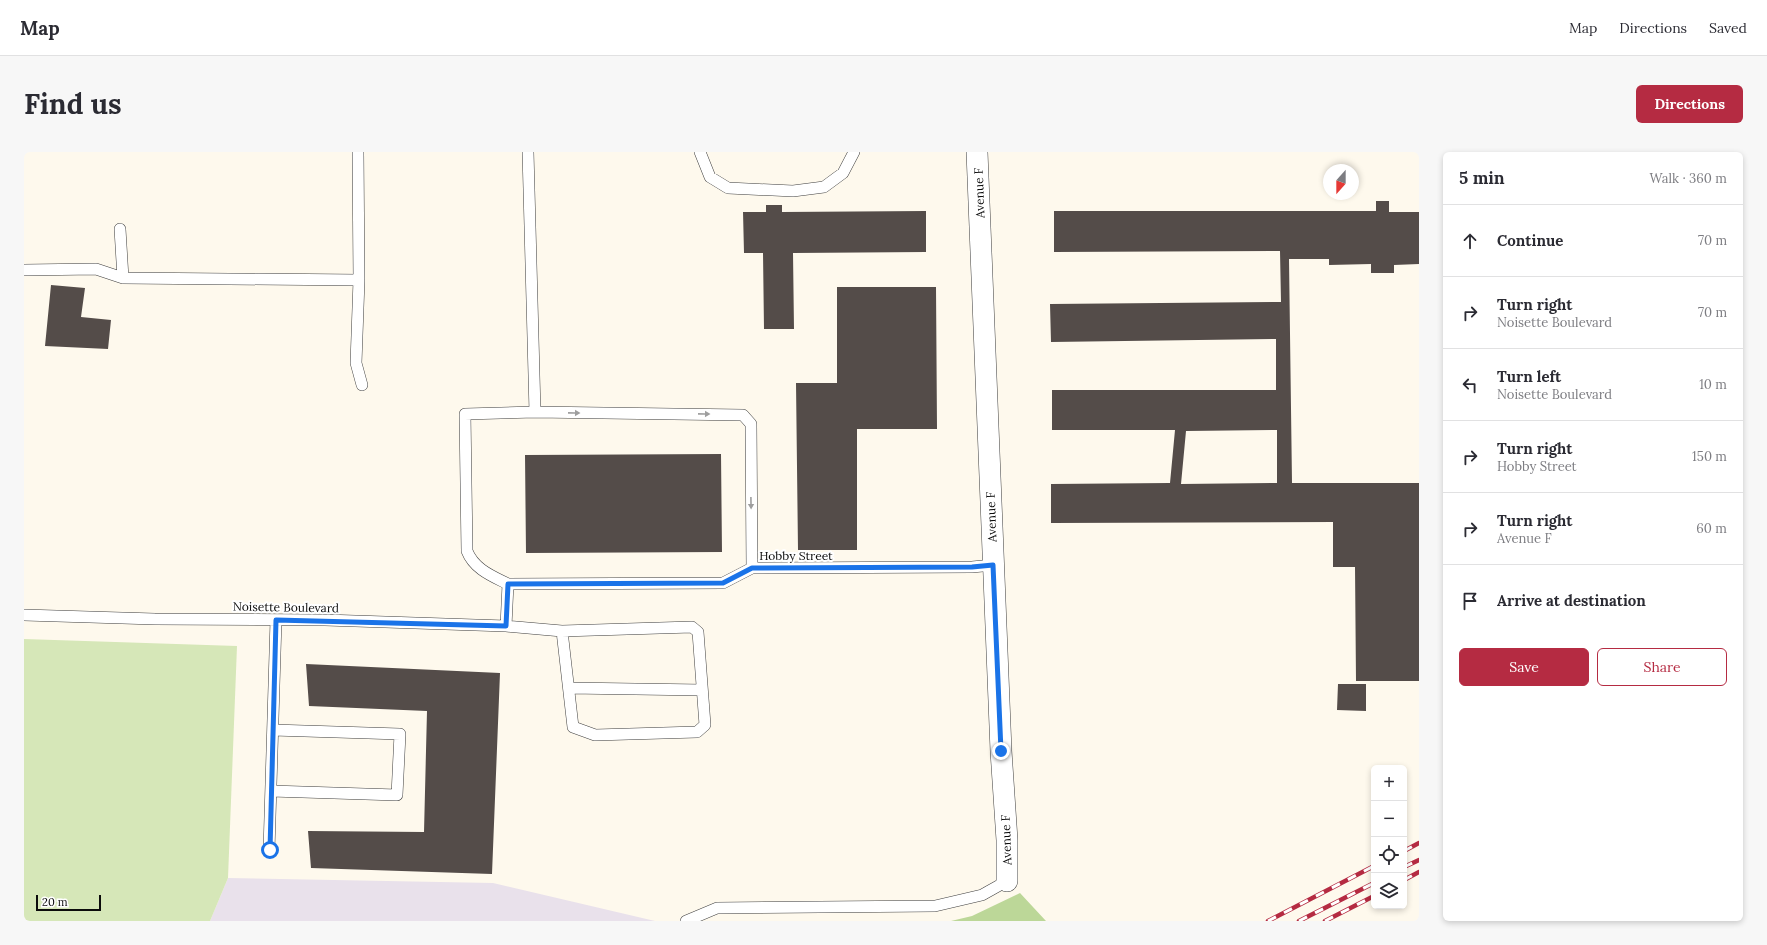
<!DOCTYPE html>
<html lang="en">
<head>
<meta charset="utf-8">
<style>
  body { margin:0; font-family:Lora,serif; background:#f7f7f7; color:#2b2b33 }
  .controls { position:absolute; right:12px; bottom:12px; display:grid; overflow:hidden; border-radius:6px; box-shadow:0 2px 6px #0003 }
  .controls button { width:36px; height:36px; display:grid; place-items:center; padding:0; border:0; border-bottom:1px solid #e1e1e2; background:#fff; color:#2b2b33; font:20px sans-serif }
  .compass { position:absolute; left:1299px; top:12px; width:36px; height:36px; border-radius:50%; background:#fff; box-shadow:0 2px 6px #0003; rotate:201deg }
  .scale { position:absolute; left:12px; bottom:10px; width:65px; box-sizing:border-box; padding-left:4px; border:2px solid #0c0c0c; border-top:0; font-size:11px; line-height:14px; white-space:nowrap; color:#0c0c0c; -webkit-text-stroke:3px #fff; paint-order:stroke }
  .stop { position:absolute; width:12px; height:12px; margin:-9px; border:3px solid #1a73e8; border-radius:50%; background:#fff }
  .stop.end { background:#1a73e8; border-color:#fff; box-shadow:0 1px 4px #0008 }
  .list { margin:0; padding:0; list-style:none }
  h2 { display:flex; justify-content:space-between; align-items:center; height:52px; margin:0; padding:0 16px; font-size:17px }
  h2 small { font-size:13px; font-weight:400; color:#7c7c81 }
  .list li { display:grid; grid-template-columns:26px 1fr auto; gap:12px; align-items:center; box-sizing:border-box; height:72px; padding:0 16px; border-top:1px solid #e1e1e2 }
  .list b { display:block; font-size:15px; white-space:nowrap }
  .list p { margin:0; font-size:13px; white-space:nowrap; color:#7c7c81 }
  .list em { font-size:13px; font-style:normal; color:#7c7c81 }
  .actions { display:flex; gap:8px; padding:12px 16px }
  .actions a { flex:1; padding:9px 0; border:1px solid #b52b42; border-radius:6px; text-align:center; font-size:14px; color:#b52b42 }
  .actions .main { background:#b52b42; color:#fff }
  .icon { flex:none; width:22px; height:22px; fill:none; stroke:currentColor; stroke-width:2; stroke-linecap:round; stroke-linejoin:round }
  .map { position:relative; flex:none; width:1395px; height:769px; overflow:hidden; border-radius:6px }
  header { display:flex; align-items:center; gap:24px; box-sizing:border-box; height:56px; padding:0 20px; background:#fff; border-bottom:1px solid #e1e1e2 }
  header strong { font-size:19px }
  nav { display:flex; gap:22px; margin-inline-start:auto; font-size:14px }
  .intro { display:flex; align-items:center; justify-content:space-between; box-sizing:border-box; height:96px; padding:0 24px }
  h1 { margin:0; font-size:28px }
  .button { padding:10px 18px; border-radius:6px; background:#b52b42; color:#fff; font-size:14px; font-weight:700 }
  main { display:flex; gap:24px; padding:0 24px }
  aside { flex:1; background:#fff; border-radius:6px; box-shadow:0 2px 6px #0003 }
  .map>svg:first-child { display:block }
  .industrial { fill:#e9e1eb }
  .green { fill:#d6e7b8 }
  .forest { fill:#bcd798 }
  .building { fill:#544c49; fill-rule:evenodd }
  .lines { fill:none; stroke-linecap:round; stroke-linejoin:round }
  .service-casing { stroke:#3f3f3f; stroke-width:12 }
  .minor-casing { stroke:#3f3f3f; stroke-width:22 }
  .service { stroke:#fff; stroke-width:11 }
  .minor { stroke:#fff; stroke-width:21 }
  .rail-casing { stroke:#b52b42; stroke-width:4.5 }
  .rail { stroke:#fff; stroke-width:3; stroke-dasharray:9; stroke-linecap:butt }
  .oneway { fill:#9e9e9e }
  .route { stroke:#1a73e8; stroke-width:5 }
  .labels { text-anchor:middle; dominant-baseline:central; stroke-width:4; stroke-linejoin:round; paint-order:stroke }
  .street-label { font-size:12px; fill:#0c0c0c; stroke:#fff }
</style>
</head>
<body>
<header>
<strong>Map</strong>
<nav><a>Map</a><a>Directions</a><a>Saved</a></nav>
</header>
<div class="intro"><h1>Find us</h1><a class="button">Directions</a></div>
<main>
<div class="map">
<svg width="1395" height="769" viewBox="0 0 1395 769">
  <rect width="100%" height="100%" fill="#fef9ed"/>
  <path class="industrial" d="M204,726L469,731L631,769H186Z"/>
  <path class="green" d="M0,487L213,494L204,726L186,769H0Z"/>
  <path class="forest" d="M996,741L1022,769H927L948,764Z"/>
  <path class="building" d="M1352,49H1365V60H1395V112L1370,113V121H1347V112L1305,113V107H1265L1268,331H1395V529H1332L1331,415H1309V370L1027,371V332L1146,331L1151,278H1028V238H1252V187L1027,190L1026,152L1257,150L1256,99L1030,100V59H1352ZM1253,278V331L1157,332L1162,279Z
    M742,53H758V60L902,59V100L769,101L770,177H740L739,101H720L719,60H742Z
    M27,133L61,136L57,165L87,168L84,197L21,194Z
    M813,135H912L913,277H833V398H774L772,231H813Z
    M697,302L698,400L502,401L501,303Z
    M282,512L476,521L468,722L287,716L284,679L400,680L403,559L285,554Z
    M1314,532H1342V559L1313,558Z"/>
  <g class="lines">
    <defs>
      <path id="service" d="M504,0L511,260
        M676,0L686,25L704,36L769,39L800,35L819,21L830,0
        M96,77L99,126
        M0,118L72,117L99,126L335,128L334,0
        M335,128L332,211L338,233
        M728,416L727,272L719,263L511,260L441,262L443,399C450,417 468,424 484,432L699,431L728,416L948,415L969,413
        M0,463L131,467L301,468L482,474L484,432
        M482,474L538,479L549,575L571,583L673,580L681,573L674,480L668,475L538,479
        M545,536L678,538
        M247,639L373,643L376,582L249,578
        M245,698L252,468
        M662,769L693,756L911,754L958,743L983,729"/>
      <path id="minor" d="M953,0L977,599L983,688V729"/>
    </defs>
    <use href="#service" class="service-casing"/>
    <use href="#minor" class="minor-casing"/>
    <use href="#service" class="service"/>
    <use href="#minor" class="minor"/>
    <defs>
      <path id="rail" d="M1380,699L1395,691
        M1380,715L1395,708
        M1380,728L1395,720
        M1244,769L1350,714
        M1275,769L1350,731
        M1301,769L1350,744"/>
    </defs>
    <use href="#rail" class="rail-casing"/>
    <use href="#rail" class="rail"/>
  </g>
  <defs><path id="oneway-solid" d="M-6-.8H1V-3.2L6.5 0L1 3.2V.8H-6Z"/></defs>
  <g class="oneway">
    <use href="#oneway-solid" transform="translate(550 261) rotate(1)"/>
    <use href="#oneway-solid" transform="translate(680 262) rotate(1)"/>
    <use href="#oneway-solid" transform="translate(727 351) rotate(89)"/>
  </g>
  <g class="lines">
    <path class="route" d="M246,698L252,468L482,474L484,432L699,431L728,416L948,415L969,413L977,599"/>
  </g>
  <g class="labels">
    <g class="street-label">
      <text transform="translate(955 41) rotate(-92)">Avenue F</text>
      <text transform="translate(967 365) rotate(-92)">Avenue F</text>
      <text x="772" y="403">Hobby Street</text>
      <text transform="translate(262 455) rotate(1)">Noisette Boulevard</text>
      <text transform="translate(982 688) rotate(-92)">Avenue F</text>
    </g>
  </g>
</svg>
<div class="controls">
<button>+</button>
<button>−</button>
<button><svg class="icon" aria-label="locate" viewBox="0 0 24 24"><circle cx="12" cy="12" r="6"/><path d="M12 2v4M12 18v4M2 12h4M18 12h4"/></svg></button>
<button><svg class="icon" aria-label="layers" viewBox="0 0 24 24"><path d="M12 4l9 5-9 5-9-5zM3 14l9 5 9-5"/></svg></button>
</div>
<svg class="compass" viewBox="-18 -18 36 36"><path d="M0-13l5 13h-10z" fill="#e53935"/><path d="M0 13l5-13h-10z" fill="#7c7c81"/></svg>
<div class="scale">20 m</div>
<div class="stop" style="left:246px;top:698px"></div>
<div class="stop end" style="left:977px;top:599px"></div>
</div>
<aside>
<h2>5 min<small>Walk · 360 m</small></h2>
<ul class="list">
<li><svg class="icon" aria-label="ahead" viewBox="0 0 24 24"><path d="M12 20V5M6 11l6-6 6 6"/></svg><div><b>Continue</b></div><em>70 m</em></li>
<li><svg class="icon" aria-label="right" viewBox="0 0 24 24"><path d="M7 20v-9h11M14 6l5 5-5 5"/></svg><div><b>Turn right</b><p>Noisette Boulevard</p></div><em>70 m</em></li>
<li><svg class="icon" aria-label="left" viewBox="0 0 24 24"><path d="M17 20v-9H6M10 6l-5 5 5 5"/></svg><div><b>Turn left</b><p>Noisette Boulevard</p></div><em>10 m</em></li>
<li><svg class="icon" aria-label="right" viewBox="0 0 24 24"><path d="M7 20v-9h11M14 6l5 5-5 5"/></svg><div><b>Turn right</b><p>Hobby Street</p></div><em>150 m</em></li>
<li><svg class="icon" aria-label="right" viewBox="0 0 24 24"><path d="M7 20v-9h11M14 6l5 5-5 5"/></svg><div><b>Turn right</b><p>Avenue F</p></div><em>60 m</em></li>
<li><svg class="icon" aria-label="arrive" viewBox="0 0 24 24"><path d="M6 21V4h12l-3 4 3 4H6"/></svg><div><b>Arrive at destination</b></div></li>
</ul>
<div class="actions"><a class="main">Save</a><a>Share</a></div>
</aside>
</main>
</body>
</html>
